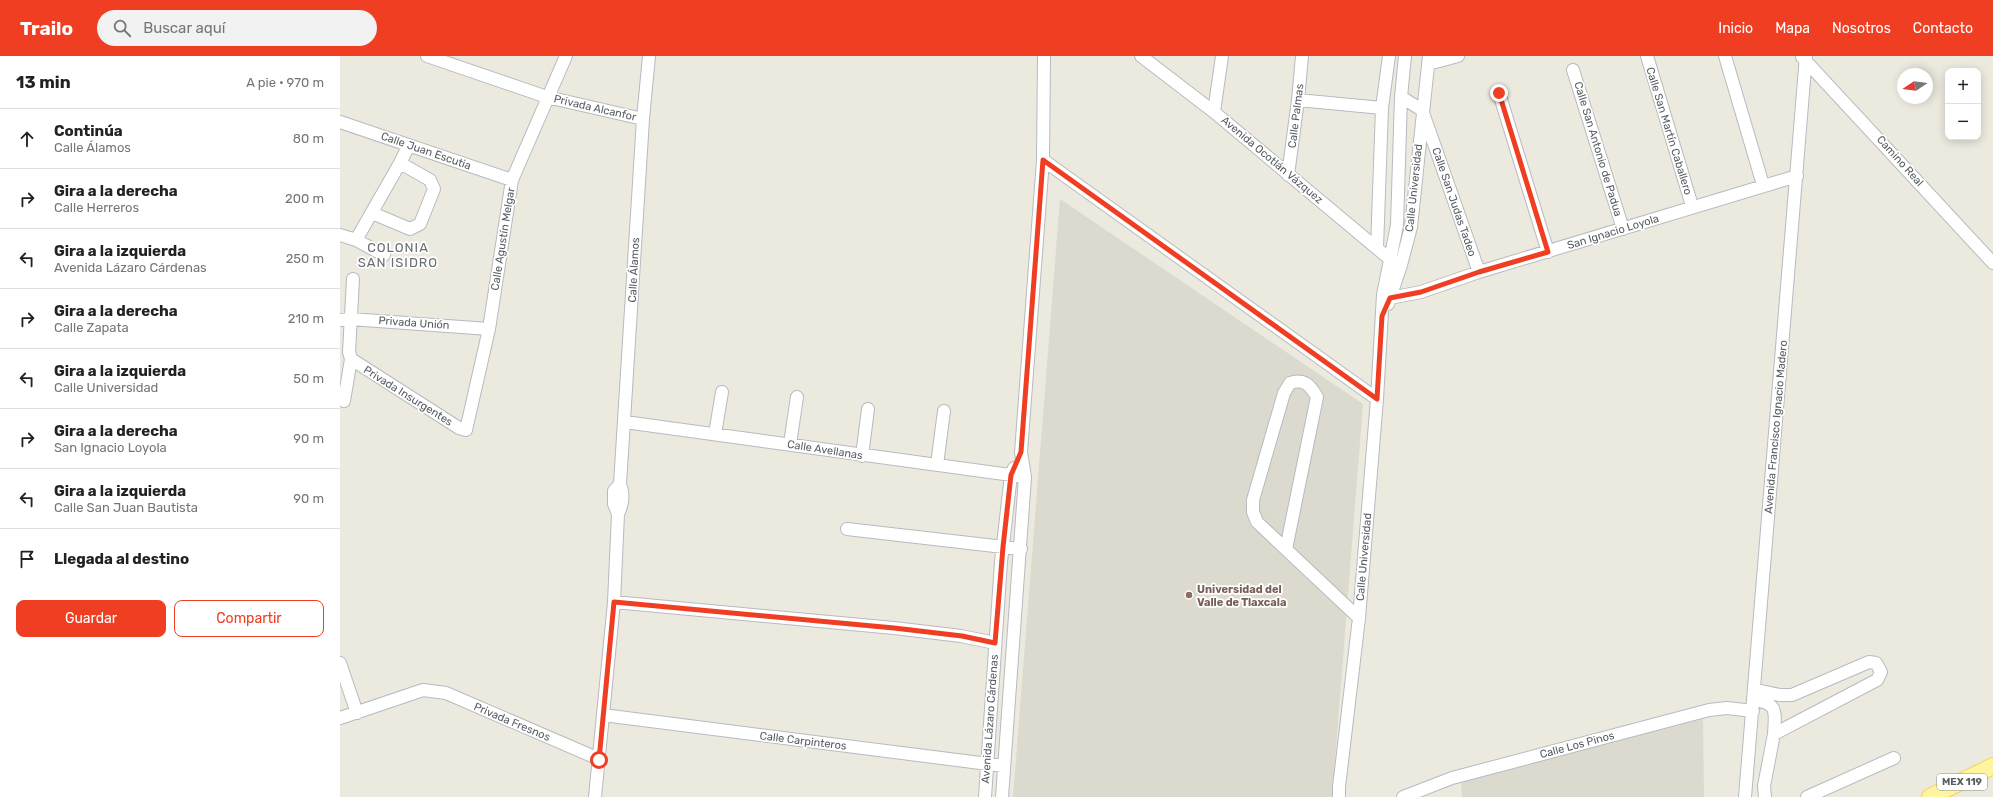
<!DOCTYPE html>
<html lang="es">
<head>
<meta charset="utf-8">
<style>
  body { margin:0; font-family:Rubik,sans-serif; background:#f2f2f2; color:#222 }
  .controls { position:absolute; right:12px; top:12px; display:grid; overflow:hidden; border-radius:8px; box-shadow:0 2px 10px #0003 }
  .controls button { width:36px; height:36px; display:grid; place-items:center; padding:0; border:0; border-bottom:1px solid #e0e0e0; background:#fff; color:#222; font:20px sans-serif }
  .compass { position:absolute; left:1557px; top:12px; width:36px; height:36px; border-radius:50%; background:#fff; box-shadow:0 2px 10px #0003; rotate:257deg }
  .stop { position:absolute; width:12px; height:12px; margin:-9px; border:3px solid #ef3e22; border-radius:50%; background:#fff }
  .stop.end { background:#ef3e22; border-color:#fff; box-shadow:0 1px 4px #0008 }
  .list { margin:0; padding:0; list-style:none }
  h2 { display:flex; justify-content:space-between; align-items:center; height:52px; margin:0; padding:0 16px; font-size:17px }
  h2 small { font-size:13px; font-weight:400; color:#767676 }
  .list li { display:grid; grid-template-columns:26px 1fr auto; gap:12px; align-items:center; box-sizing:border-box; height:60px; padding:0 16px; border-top:1px solid #e0e0e0 }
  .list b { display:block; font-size:15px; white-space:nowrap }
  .list p { margin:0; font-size:13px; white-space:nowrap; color:#767676 }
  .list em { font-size:13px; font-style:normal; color:#767676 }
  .actions { display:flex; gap:8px; padding:12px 16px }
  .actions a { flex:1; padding:9px 0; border:1px solid #ef3e22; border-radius:8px; text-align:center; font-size:14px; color:#ef3e22 }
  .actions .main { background:#ef3e22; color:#fff }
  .icon { flex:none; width:22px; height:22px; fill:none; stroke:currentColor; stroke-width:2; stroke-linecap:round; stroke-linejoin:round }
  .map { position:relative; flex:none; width:1653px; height:741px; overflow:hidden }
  header { display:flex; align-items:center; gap:24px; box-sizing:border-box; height:56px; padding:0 20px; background:#ef3e22; color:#fff }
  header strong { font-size:19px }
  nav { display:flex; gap:22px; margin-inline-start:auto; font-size:14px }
  .search { width:280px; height:36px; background:#f2f2f2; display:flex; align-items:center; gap:10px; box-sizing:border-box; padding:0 14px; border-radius:22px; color:#767676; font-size:15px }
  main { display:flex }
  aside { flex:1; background:#fff }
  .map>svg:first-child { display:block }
  .education { fill:#dcd9ce }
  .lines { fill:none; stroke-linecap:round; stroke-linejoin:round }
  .minor-casing { stroke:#b7babf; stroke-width:14 }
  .major-casing { stroke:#f7d14e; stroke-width:18 }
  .minor { stroke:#fff; stroke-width:12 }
  .major { stroke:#fff5a1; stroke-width:16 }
  .route { stroke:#ef3e22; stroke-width:5 }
  .education-dot { fill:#8d6e63; stroke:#fff; stroke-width:1.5 }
  .labels { text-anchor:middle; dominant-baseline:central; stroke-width:3.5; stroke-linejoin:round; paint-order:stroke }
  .shield { fill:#fff; stroke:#8a8d90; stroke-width:1 }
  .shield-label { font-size:10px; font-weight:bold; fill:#585c61 }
  .street-label { font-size:11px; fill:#585c61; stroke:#fff }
  .education-label { font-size:11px; font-weight:bold; fill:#785e54; stroke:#fff; text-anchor:start }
  .quarter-label { font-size:13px; letter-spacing:1px; fill:#696e73; stroke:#fff }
</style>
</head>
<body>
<header>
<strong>Trailo</strong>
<div class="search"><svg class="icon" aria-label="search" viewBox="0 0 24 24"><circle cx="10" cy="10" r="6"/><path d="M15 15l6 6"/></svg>Buscar aquí</div>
<nav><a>Inicio</a><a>Mapa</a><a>Nosotros</a><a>Contacto</a></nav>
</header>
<main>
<aside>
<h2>13 min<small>A pie · 970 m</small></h2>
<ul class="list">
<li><svg class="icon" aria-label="ahead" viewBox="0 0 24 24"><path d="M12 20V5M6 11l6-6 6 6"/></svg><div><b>Continúa</b><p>Calle Álamos</p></div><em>80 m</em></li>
<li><svg class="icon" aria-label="right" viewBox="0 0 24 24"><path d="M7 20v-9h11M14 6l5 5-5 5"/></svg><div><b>Gira a la derecha</b><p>Calle Herreros</p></div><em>200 m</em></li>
<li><svg class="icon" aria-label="left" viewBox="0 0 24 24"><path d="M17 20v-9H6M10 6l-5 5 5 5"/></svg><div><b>Gira a la izquierda</b><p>Avenida Lázaro Cárdenas</p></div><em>250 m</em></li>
<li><svg class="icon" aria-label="right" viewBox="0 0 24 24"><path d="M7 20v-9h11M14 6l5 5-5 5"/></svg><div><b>Gira a la derecha</b><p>Calle Zapata</p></div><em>210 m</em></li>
<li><svg class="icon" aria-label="left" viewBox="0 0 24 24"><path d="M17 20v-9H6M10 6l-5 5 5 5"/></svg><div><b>Gira a la izquierda</b><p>Calle Universidad</p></div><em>50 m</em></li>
<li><svg class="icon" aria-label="right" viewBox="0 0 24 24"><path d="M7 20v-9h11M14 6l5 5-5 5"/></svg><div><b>Gira a la derecha</b><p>San Ignacio Loyola</p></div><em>90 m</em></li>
<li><svg class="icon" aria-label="left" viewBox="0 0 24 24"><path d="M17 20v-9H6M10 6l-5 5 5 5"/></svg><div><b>Gira a la izquierda</b><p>Calle San Juan Bautista</p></div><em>90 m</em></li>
<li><svg class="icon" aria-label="arrive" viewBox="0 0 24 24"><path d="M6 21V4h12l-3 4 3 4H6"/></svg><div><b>Llegada al destino</b></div></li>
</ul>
<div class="actions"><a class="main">Guardar</a><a>Compartir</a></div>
</aside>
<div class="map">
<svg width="1653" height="741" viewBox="0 0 1653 741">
  <rect width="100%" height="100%" fill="#eceadf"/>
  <path class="education" d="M720,143L1023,348L993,730V741H673Z
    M1363,663L1364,741H1122L1121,725Z"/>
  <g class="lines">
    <defs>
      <path id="minor" d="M87,0L207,41L303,63
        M801,0L874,56L1051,204L1061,209
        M1307,0L1352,150
        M1385,0L1423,129
        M1462,1L1653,207
        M1088,8L1118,0
        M1233,14L1283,173
        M1159,37L1208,196
        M1061,41L1082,54L1139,216
        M958,44L1042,52
        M874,56L882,0
        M0,66L172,124
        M703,104L1037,343
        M948,119L958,44L962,0
        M32,157L70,173L80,168L94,133L90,124L60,107
        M0,179L16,184L44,199
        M16,184L60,107L69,89
        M1037,192L1042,52L1049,0
        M1043,239L1050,242L1081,236L1139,216L1457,120
        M1048,248L1061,209L1071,171L1089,0
        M0,264L10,263L149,273
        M11,303L119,372L126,374L149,273L172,124L226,0
        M4,345L11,303L9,296L13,223
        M285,366L685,421
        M375,378L382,336
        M450,388L457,341
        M522,400L528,353
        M597,409L604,355
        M278,458L274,448V435L280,428
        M507,473L681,493
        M946,493L977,341C970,329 964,322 950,327L944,337L913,444V456L917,466L1019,562
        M274,546L554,572L621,580L655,587
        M0,607L17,657
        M1414,644C1439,647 1435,657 1434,678L1537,624L1541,616L1536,607L1529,606L1452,639H1440L1415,634
        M263,659L664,710
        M0,662L83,634L106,637L259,703
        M255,741L274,546L278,458C283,448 284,438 280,428L303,63L309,0
        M645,741L661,506L671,419L674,412
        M662,741L685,421L681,396L703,104L704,0
        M999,741V731L1019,562L1037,343L1043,239L1057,169L1061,41L1065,0
        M1063,741L1112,722L1369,654L1387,652L1413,655
        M1405,741L1466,0
        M1425,741L1424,730L1434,678
        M1467,741L1554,702"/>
      <path id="major" d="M1590,741L1653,710"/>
    </defs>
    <use href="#minor" class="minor-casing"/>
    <use href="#major" class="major-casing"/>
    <use href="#minor" class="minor"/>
    <use href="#major" class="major"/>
  </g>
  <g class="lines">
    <path class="route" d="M259,704L274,546L554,572L622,580L655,587L663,491L671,419L681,396L703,104L1037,343L1042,260L1050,242L1081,236L1139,216L1208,196L1159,37"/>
  </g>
  <circle class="education-dot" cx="849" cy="539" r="4"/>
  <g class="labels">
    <rect class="shield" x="1597" y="718" width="50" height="16" rx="3"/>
    <g class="shield-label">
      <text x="1622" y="726">MEX 119</text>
    </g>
    <g class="street-label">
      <text transform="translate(255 52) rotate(13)">Privada Alcanfor</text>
      <text transform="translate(956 60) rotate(-83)">Calle Palmas</text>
      <text transform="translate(1329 75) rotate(73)">Calle San Martín Caballero</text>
      <text transform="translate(1258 93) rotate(73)">Calle San Antonio de Padua</text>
      <text transform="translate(86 95) rotate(19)">Calle Juan Escutia</text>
      <text transform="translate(932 104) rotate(40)">Avenida Ocotlán Vázquez</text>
      <text transform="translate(1560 105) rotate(48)">Camino Real</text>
      <text transform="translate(1074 132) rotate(-84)">Calle Universidad</text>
      <text transform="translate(1114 146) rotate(71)">Calle San Judas Tadeo</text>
      <text transform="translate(1273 176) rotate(-17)">San Ignacio Loyola</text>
      <text transform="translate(163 183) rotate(-81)">Calle Agustín Melgar</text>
      <text transform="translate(294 214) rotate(-87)">Calle Álamos</text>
      <text transform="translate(74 267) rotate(4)">Privada Unión</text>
      <text transform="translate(68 340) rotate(32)">Privada Insurgentes</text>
      <text transform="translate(1436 371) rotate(-85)">Avenida Francisco Ignacio Madero</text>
      <text transform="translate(485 394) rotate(9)">Calle Avellanas</text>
      <text transform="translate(1024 501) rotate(-85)">Calle Universidad</text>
      <text transform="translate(650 663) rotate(-86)">Avenida Lázaro Cárdenas</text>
      <text transform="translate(172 666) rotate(23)">Privada Fresnos</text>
      <text transform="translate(463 685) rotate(7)">Calle Carpinteros</text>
      <text transform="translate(1237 689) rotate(-15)">Calle Los Pinos</text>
    </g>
    <g class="education-label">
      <text x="857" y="533">Universidad del<tspan x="857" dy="13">Valle de Tlaxcala</tspan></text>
    </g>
    <g class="quarter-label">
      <text x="58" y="191">COLONIA<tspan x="58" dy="15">SAN ISIDRO</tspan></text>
    </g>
  </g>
</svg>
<div class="controls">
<button>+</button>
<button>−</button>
</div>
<svg class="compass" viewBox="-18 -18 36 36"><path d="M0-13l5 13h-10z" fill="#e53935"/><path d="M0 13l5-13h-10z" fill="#767676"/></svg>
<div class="stop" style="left:259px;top:704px"></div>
<div class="stop end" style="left:1159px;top:37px"></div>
</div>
</main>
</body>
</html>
